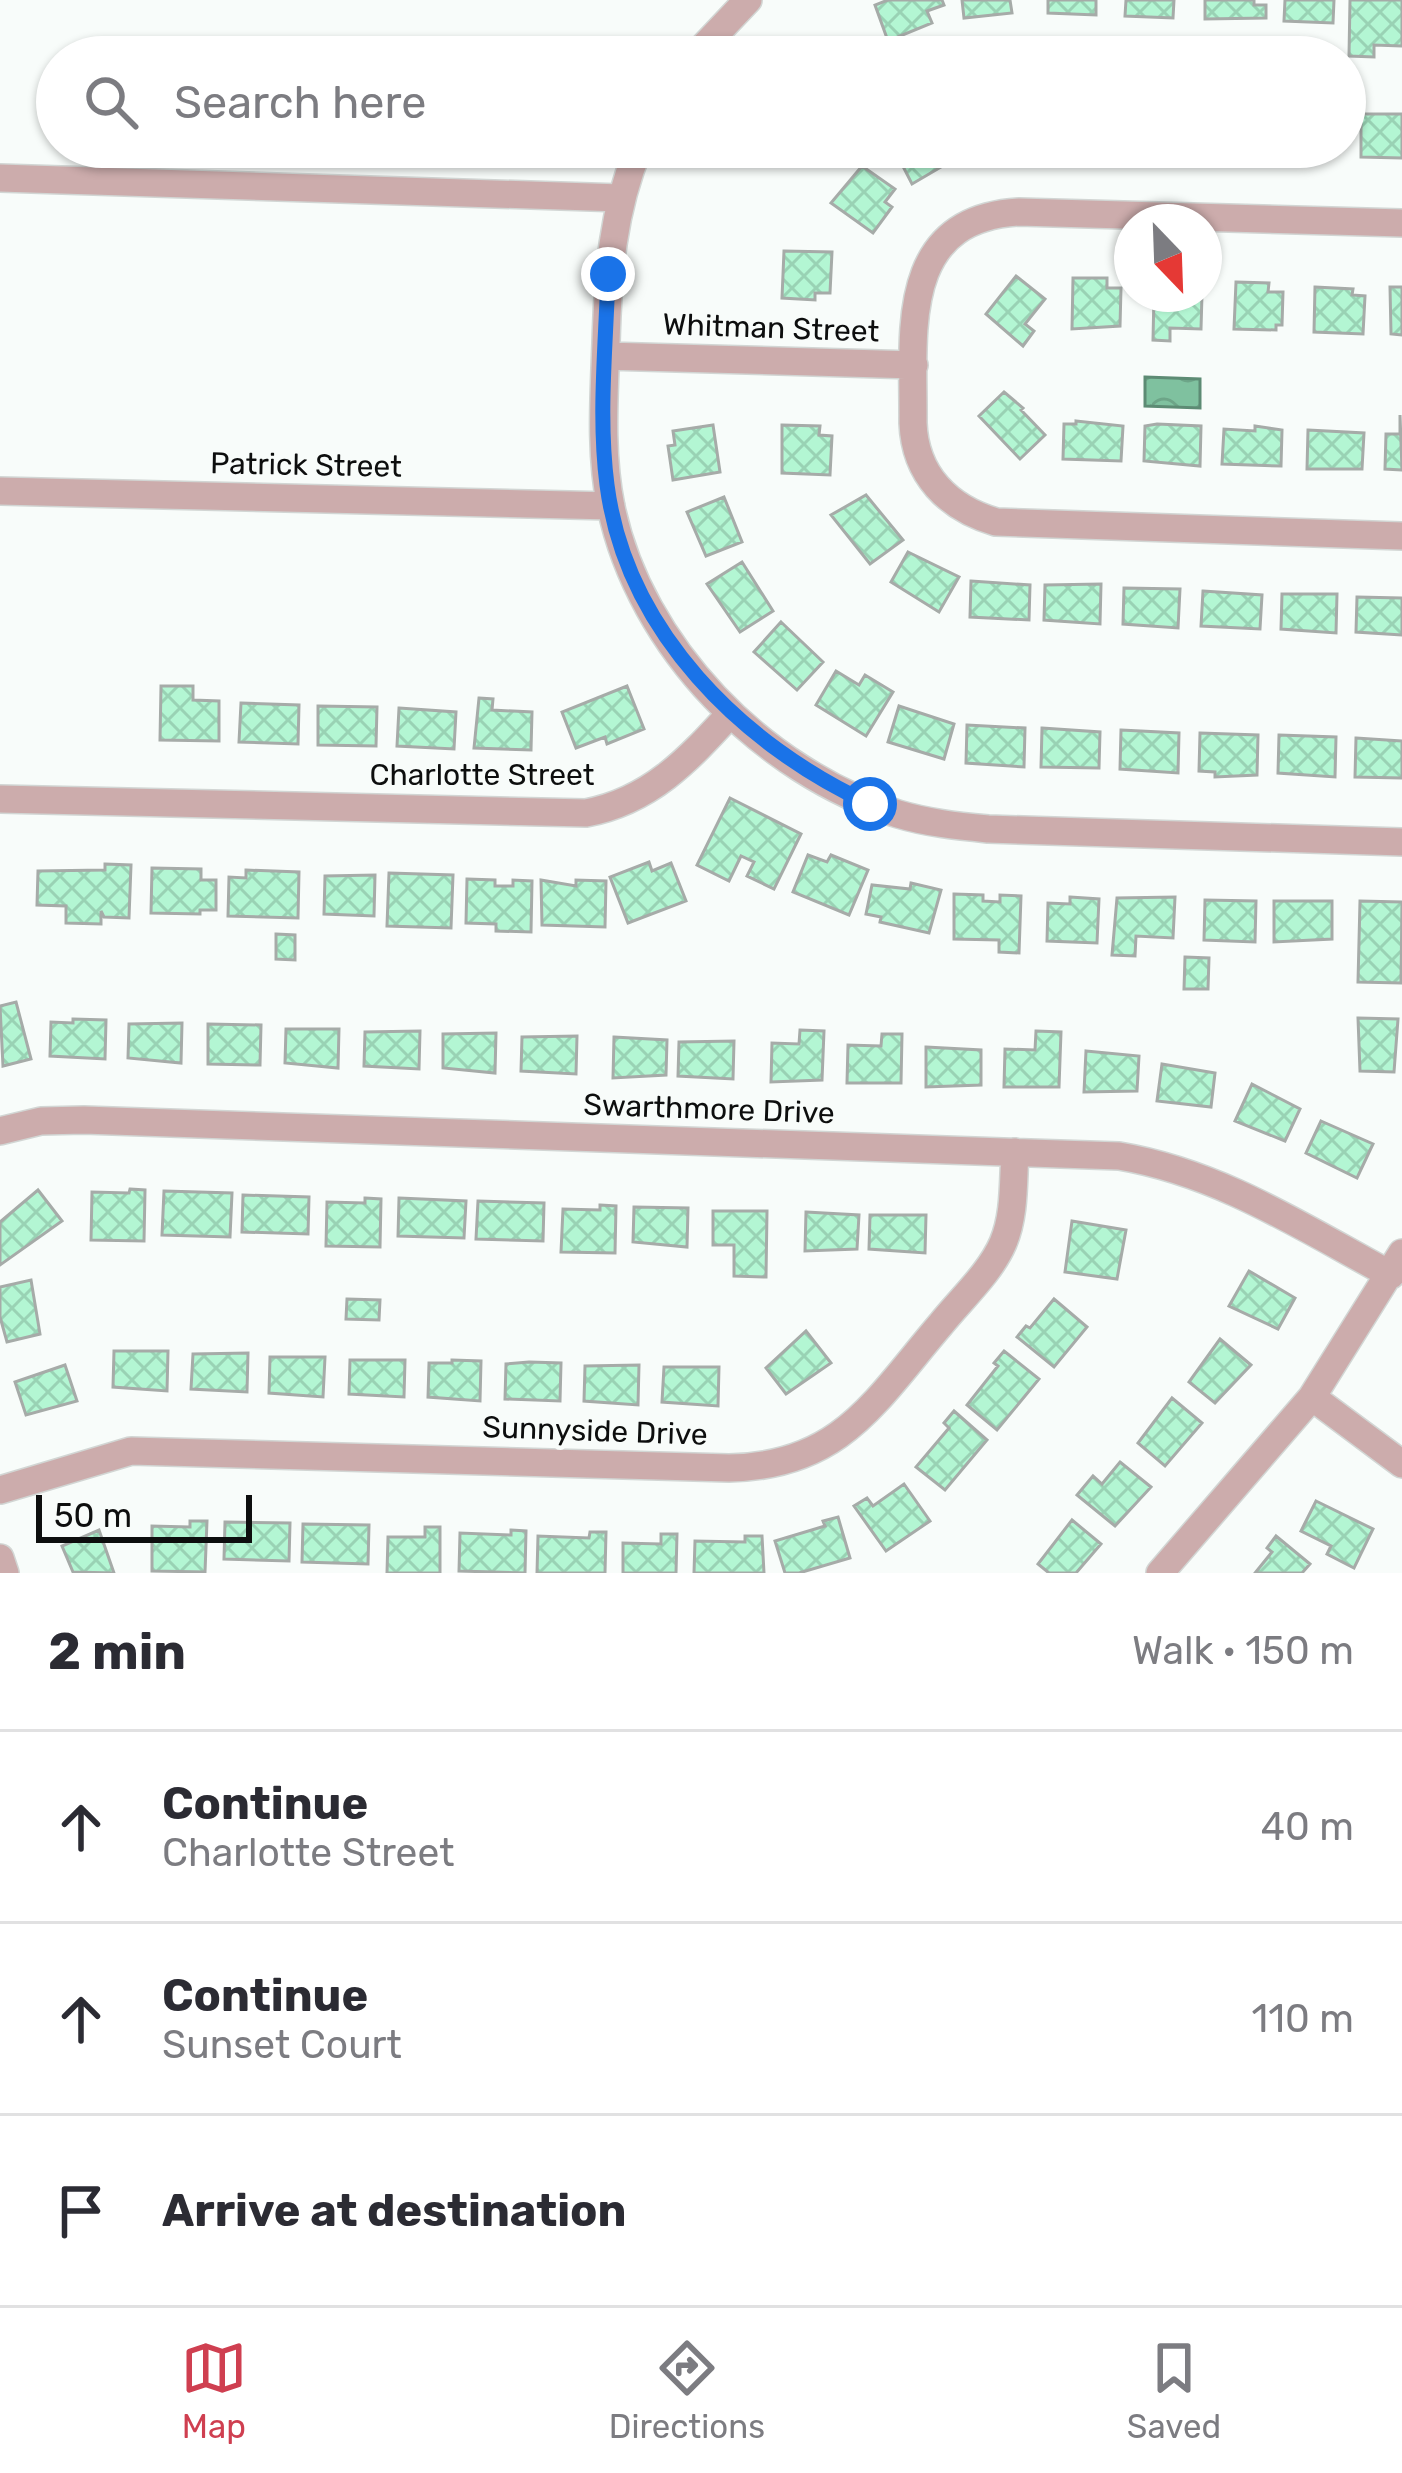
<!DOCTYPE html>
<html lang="en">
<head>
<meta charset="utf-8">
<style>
  body { margin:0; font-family:Rubik,sans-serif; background:#f7f7f7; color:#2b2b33 }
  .compass { position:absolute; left:1114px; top:204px; width:108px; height:108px; border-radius:50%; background:#fff; box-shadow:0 3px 9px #0004; rotate:157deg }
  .scale { position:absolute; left:36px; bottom:30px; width:216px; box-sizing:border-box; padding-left:12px; border:6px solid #0d0e0e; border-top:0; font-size:33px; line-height:42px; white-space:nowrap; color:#0d0e0e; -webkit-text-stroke:9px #f8fcfa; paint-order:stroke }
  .stop { position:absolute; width:36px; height:36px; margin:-27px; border:9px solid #1a73e8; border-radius:50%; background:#fff }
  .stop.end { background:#1a73e8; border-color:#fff; box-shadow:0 3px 12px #0008 }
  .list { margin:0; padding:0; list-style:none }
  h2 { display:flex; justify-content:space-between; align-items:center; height:156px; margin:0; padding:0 48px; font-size:51px }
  h2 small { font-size:39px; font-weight:400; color:#7c7c81 }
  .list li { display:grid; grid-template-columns:78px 1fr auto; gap:36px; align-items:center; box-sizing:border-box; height:192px; padding:0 48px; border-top:3px solid #e1e1e2 }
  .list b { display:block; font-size:45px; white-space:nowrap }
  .list p { margin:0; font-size:39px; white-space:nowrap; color:#7c7c81 }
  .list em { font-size:39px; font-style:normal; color:#7c7c81 }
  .icon { flex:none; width:66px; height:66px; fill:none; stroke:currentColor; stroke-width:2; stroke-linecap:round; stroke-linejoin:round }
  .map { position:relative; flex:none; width:1402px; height:1573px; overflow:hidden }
  .search { position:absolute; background:#fff; box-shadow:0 3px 9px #0004; left:36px; right:36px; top:36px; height:132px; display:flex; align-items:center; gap:30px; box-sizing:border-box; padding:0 42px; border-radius:66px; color:#7c7c81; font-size:45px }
  .sheet { height:732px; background:#fff }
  nav { display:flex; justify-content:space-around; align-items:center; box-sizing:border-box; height:168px; border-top:3px solid #e1e1e2; background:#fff; font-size:33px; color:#7c7c81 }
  nav a { display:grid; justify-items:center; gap:6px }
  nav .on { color:#cf3f50 }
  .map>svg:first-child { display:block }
  .water { fill:url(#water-waves); stroke:#5d8b74; stroke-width:3 }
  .building { fill:url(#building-cross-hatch); stroke:#a6aba8; stroke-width:3 }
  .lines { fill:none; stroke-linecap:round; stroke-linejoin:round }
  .street-casing { stroke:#d2d6d4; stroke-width:30 }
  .street { stroke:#ccacac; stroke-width:27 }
  .route { stroke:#1a73e8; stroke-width:15 }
  .labels { text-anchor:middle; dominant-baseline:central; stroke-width:9; stroke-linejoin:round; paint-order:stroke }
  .street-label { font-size:30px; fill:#0d0e0e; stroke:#f8fcfa }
</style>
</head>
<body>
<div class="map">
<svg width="1402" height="1573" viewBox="0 0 1402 1573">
  <defs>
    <pattern id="water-waves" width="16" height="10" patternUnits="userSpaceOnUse" patternTransform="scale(3)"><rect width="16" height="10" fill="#7fc19f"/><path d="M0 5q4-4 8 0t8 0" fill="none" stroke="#6da588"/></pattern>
    <pattern id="building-cross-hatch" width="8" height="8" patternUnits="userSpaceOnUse" patternTransform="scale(3)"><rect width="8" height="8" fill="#b3f6d3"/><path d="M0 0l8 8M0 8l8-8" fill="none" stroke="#99d2b4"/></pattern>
  </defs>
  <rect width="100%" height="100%" fill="#f8fcfa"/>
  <path class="water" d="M1145,377L1200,379V408L1145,406Z"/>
  <path class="building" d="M888,0H942L944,5L927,11L932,23L888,41L875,5Z
    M962,0H1010L1012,13L964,18Z
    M1048,0H1096V15L1048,13Z
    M1126,0H1174L1173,18L1125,16Z
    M1205,0H1254V5H1266V18L1205,19Z
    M1285,0H1334L1333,23L1284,21Z
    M1350,0H1402V46L1374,45V57L1349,56Z
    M1361,114H1402V158L1361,157Z
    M893,147H952L958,157L912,184Z
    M1279,147H1328V151L1312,150V159L1279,157Z
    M862,166L895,189L885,202L892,207L873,233L831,203Z
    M784,251L832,252L830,293H815V300L782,298Z
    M1016,276L1045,299L1025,324L1034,331L1023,346L986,314Z
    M1073,278H1107V288H1121L1120,326L1072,329Z
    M1236,282L1269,283L1268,292H1283L1282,325H1276V330L1234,329Z
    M1315,287L1353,289L1352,295L1365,296L1363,334L1314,332Z
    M1390,287H1402V335L1391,334Z
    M1154,294H1202L1201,329L1170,328V341L1153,340Z
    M1004,392L1023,408L1021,410L1045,435L1020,459L979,416Z
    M1400,415L1402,470L1385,469L1386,434H1400Z
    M1076,421L1123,426L1121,461L1063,459L1064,424H1076Z
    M1157,424L1201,426L1200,466L1144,461L1145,426Z
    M713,425L720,472L673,480L668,446L675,445L673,431Z
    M782,425L820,426L819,435L832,436L830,475L782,473Z
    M1255,426L1282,430L1281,466L1222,464L1224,429L1255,431Z
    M1308,430L1364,433L1362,469H1307Z
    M866,495L903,540L870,564L831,515Z
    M724,497L742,542L706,556L687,512Z
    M908,552L959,577L939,612L891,582Z
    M742,562L773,611L740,632L707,584Z
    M971,581L1030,585L1029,620L970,617Z
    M1101,584L1100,624L1044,620L1045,585Z
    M1124,588L1180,589L1178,628L1123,624Z
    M1203,591L1262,595L1260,629L1201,626Z
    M1282,594H1337L1336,633L1281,629Z
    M1357,597L1402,598V635L1356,632Z
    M781,622L823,662L797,690L754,652Z
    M836,671L859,685L865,675L893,692L866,736L816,705Z
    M161,686H193V700L219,701V741L160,740Z
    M627,686L644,729L607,744L605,737L576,748L562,712Z
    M479,698L493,699L492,710L532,712L531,750L474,748Z
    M241,703L299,705L298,744L239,742Z
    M318,706L377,707L376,746L318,745Z
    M899,706L954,724L944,759L888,742Z
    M399,708L456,712L454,749L397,746Z
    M967,725L1025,728L1024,767L966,763Z
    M1042,728L1100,732L1099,768L1041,767Z
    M1121,730L1179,733L1178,773L1120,769Z
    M1200,733L1258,735L1257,775L1215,777V772L1199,771Z
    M1279,735L1336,737L1335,777L1278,773Z
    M1356,738L1402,741V778L1355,777Z
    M730,798L801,834L774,889L747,876L754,862L741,856L729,881L697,865Z
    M808,855L827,862L831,855L868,870L849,915L793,892Z
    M649,862L652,871L671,863L686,901L628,923L610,877Z
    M105,864L131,865L129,918L104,917L101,911V924L66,923V906L37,905L38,871L105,870Z
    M152,868L201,869V880H216V910H200V914L151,913Z
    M246,870L299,872L298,918L228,916L229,877L246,878Z
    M389,873L453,875L451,928L387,926Z
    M375,875L374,916L324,914L325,876Z
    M467,879L495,880V886H513V880L532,881L531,932L496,931V924L466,923Z
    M541,880L576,886V880L606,881L605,927L542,925Z
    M911,883L941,890L929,933L880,922L881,917L866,914L872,885L910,889Z
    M954,894L983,895V901L1000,902V895L1021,896L1019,953L999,952V940L954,939Z
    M1070,897L1099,899L1097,943L1047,941L1048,903L1070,904Z
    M1175,897L1173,938L1136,936L1135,956L1112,955L1117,898Z
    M1205,900L1256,901L1255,942L1204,940Z
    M1274,901H1332V939L1274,942Z
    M1360,901L1402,902L1401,983L1358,982Z
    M276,934L295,935V960L276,959Z
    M1185,957L1209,958L1208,989H1184Z
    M16,1002L31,1059L3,1066L0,1006Z
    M1358,1018L1398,1019L1394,1072L1360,1071Z
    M73,1019L106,1020L105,1059L50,1056L51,1022L73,1023Z
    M182,1023L181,1063L128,1058L129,1024Z
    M208,1024L261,1025L260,1065L208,1064Z
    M286,1029H339L338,1068L285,1063Z
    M800,1030L824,1031L822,1080L771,1082L772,1043L799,1044Z
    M420,1031L419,1069L364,1066L365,1032Z
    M1036,1031L1061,1032L1059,1087H1004L1005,1049L1035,1050Z
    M496,1033L495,1073L443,1068V1034Z
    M882,1034H902L901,1083H847L848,1045L881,1046Z
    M577,1036L576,1074L521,1071L522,1037Z
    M614,1037L667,1040L666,1075L613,1078Z
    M734,1041L733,1079L678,1076L679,1042Z
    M926,1047L981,1050V1085L926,1087Z
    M1086,1051L1139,1056L1137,1091L1084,1092Z
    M1162,1064L1215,1073L1211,1107L1157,1101Z
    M1252,1084L1300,1109L1285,1141L1235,1121Z
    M1321,1121L1373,1144L1357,1178L1306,1153Z
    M130,1189L145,1190L144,1241L91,1240L92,1192L129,1193Z
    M38,1190L62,1221L0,1265V1222Z
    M164,1191L232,1193L230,1237L162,1235Z
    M243,1195L309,1197L308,1234L242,1232Z
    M365,1198L381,1199L380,1247L326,1246L327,1202L365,1203Z
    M399,1198L466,1201L464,1238L398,1236Z
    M478,1201L544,1203L543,1241L476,1239Z
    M600,1205L616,1206L615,1253L561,1252L563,1209L600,1210Z
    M634,1207L688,1208L687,1247L633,1242Z
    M713,1211H767L766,1277L734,1276V1245H713Z
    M806,1212L859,1215L857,1249L805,1251Z
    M870,1215H926L925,1253L869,1249Z
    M1072,1221L1126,1230L1117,1279L1065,1272Z
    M1249,1271L1295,1298L1278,1329L1229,1306Z
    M31,1280L40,1334L7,1342L0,1317V1287Z
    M347,1299L380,1300L379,1320L346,1319Z
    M1054,1299L1087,1327L1054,1367L1017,1337L1026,1326L1030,1328Z
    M806,1331L831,1363L786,1394L766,1368Z
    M1220,1339L1251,1365L1215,1403L1189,1382Z
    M114,1351H168L167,1391L113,1387Z
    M1004,1351L1039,1379L997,1430L967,1405L998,1366L994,1363Z
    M248,1353L247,1392L191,1389L193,1354Z
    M270,1357H325L323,1397L269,1393Z
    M350,1360H405L404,1397L349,1394Z
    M452,1360L481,1361L480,1401L428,1397L429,1363H452Z
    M529,1362L561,1363L560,1401L505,1399L506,1364Z
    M65,1365L77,1401L26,1415L15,1382Z
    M639,1365L638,1405L584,1401L585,1366Z
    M664,1367H719L718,1406L662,1402Z
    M1172,1398L1202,1423L1165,1466L1138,1443Z
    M954,1411L987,1440L945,1490L916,1467L949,1428L944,1423Z
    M1120,1462L1151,1487L1115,1526L1077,1495L1093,1476L1102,1484Z
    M904,1484L930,1521L886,1551L854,1506L867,1498L873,1506Z
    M1316,1501L1373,1529L1354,1568L1327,1554L1331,1546L1301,1531Z
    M838,1517L850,1558L799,1573H785L775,1541L825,1526L823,1521Z
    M1072,1520L1101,1544L1076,1573H1049L1038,1564Z
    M190,1521H207L205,1572L152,1571V1526L190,1527Z
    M225,1522L290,1523L289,1561L224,1559Z
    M303,1524L369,1525L368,1564L302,1562Z
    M425,1527H440V1573H387L388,1537H425Z
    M99,1530L114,1573L73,1572L62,1546Z
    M511,1530L526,1531L525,1573L459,1571L460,1533L511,1535Z
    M590,1532H606L605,1573H537L538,1536L589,1538Z
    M661,1534H677L676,1573H623V1543L661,1544Z
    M745,1536H762L764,1573H694L695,1541L745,1542Z
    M1276,1536L1310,1564L1302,1573H1255L1272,1552L1267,1548Z"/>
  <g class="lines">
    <defs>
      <path id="street" d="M694,57L748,0
        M639,147C612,212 608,274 606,343C604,398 600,454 611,507C640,647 763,772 898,814C928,823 958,826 988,829L1402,842
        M0,178L621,198
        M1402,223L1019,212C897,219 914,333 913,423C915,475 948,508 996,522L1402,536
        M606,356L914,365
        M0,491L611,506
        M0,799L586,813C650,801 688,760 730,714
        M0,1131L41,1121L84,1120L1119,1156C1220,1173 1302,1227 1391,1275
        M1312,1397L1402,1464
        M0,1490L131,1451L729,1468C841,1466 875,1401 941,1324C961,1299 990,1273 1003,1243C1015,1215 1013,1182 1015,1152
        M0,1558L5,1573
        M1160,1573L1312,1397L1402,1253"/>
    </defs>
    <use href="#street" class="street-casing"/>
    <use href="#street" class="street"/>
  </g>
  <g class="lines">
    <path class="route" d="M608,274C606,344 598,416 607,485C626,631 742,745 870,804"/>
  </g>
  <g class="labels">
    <g class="street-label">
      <text transform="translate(771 328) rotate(2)">Whitman Street</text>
      <text transform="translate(306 465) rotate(1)">Patrick Street</text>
      <text x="482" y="775">Charlotte Street</text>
      <text transform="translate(709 1109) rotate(2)">Swarthmore Drive</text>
      <text transform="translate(595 1431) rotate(2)">Sunnyside Drive</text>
    </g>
  </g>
</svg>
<svg class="compass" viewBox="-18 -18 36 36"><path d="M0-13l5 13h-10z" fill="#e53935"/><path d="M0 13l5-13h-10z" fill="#7c7c81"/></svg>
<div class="scale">50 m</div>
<div class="stop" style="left:870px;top:804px"></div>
<div class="stop end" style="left:608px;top:274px"></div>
<div class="search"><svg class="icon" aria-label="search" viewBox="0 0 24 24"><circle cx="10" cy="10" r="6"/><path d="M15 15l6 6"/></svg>Search here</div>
</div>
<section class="sheet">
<h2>2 min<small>Walk · 150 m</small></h2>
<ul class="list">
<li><svg class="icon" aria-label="ahead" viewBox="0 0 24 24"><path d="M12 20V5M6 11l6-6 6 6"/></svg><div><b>Continue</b><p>Charlotte Street</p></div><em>40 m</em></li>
<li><svg class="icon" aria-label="ahead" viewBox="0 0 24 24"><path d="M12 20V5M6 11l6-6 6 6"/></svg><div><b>Continue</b><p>Sunset Court</p></div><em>110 m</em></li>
<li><svg class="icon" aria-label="arrive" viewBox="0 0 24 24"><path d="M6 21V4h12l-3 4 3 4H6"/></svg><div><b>Arrive at destination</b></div></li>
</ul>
</section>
<nav>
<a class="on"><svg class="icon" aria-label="map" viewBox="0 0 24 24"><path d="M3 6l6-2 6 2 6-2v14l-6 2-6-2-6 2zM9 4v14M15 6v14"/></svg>Map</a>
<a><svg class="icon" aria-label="directions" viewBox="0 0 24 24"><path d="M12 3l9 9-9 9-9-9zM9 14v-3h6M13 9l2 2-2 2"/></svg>Directions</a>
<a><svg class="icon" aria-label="saved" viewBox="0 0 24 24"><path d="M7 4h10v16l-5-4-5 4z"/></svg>Saved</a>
</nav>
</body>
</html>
